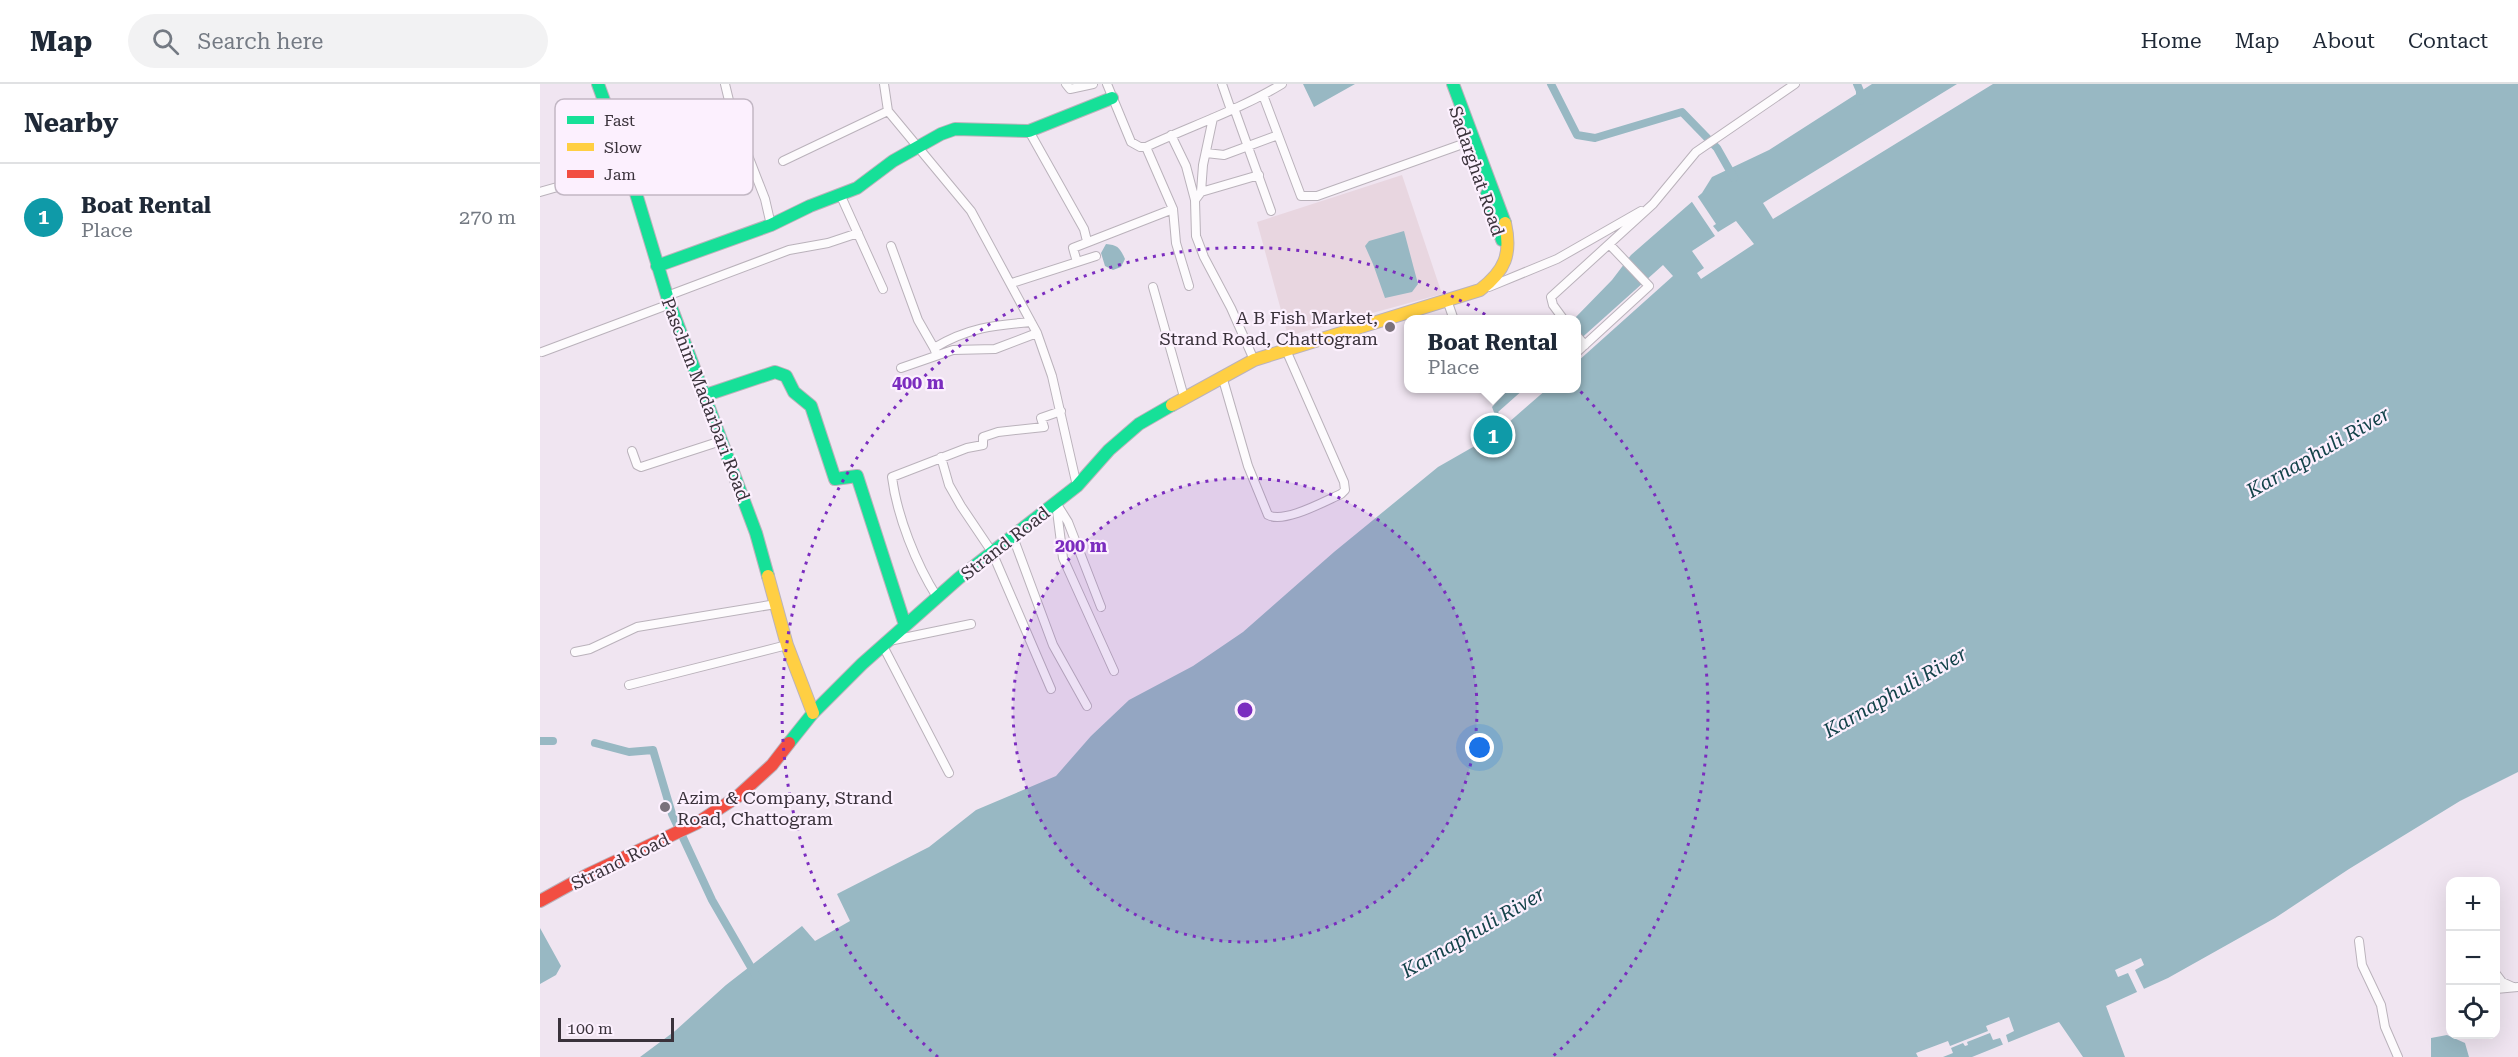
<!DOCTYPE html>
<html lang="en">
<head>
<meta charset="utf-8">
<style>
  body { margin:0; font-family:"Roboto Serif",serif; background:#f2f2f3; color:#1f2937 }
  .controls { position:absolute; right:18px; bottom:18px; display:grid; overflow:hidden; border-radius:12px; box-shadow:0 6px 24px #0002 }
  .controls button { width:54px; height:54px; display:grid; place-items:center; padding:0; border:0; border-bottom:2px solid #e0e1e3; background:#fff; color:#1f2937; font:30px sans-serif }
  .scale { position:absolute; left:18px; bottom:15px; width:116px; box-sizing:border-box; padding-left:6px; border:3px solid #3a323b; border-top:0; font-size:16px; line-height:21px; white-space:nowrap; color:#3a323b; -webkit-text-stroke:4px #fcf0fe; paint-order:stroke }
  .you { position:absolute; left:940px; top:664px; width:21px; height:21px; margin:-15px; border:4px solid #fff; border-radius:50%; background:#1a73e8; box-shadow:0 0 0 9px #1a73e833 }
  .badge { display:grid; place-items:center; width:39px; height:39px; border-radius:50%; background:#7a717b; color:#fff; font-size:20px; font-weight:700 }
  .pin { position:absolute; translate:-50% -50%; border:3px solid #fff; box-shadow:0 2px 6px #0006 }
  .popup { position:absolute; left:864px; top:231px; width:177px; height:78px; box-sizing:border-box; display:grid; place-content:center; border-radius:12px; background:#fff; filter:drop-shadow(0 2px 4px #0005); font-size:20px; white-space:nowrap; color:#747a83 }
  .popup b { font-size:22px; color:#1f2937 }
  .popup::after { content:''; position:absolute; left:50%; top:100%; margin-left:-12px; border:12px solid transparent; border-top-color:#fff }
  .list { margin:0; padding:0; list-style:none }
  h2 { display:flex; justify-content:space-between; align-items:center; height:78px; margin:0; padding:0 24px; font-size:26px }
  h2 small { font-size:20px; font-weight:400; color:#747a83 }
  .list li { display:grid; grid-template-columns:39px 1fr auto; gap:18px; align-items:center; box-sizing:border-box; height:108px; padding:0 24px; border-top:2px solid #e0e1e3 }
  .list b { display:block; font-size:22px; white-space:nowrap }
  .list p { margin:0; font-size:20px; white-space:nowrap; color:#747a83 }
  .list em { font-size:20px; font-style:normal; color:#747a83 }
  .icon { flex:none; width:33px; height:33px; fill:none; stroke:currentColor; stroke-width:2; stroke-linecap:round; stroke-linejoin:round }
  .map { position:relative; flex:none; width:1978px; height:973px; overflow:hidden }
  header { display:flex; align-items:center; gap:36px; box-sizing:border-box; height:84px; padding:0 30px; background:#fff; border-bottom:2px solid #e0e1e3 }
  header strong { font-size:28px }
  nav { display:flex; gap:33px; margin-inline-start:auto; font-size:21px }
  .search { width:420px; height:54px; background:#f2f2f3; display:flex; align-items:center; gap:15px; box-sizing:border-box; padding:0 21px; border-radius:33px; color:#747a83; font-size:22px }
  main { display:flex }
  aside { flex:1; background:#fff }
  .map>svg:first-child { display:block }
  .commercial { fill:#e8d6e0 }
  .water { fill:#98b8c3 }
  .pier { fill:#f0e5f1 }
  .lines { fill:none; stroke-linecap:round; stroke-linejoin:round }
  .canal { stroke:#98b8c3; stroke-width:8 }
  .street-casing { stroke:#bab2bb; stroke-width:10 }
  .fast-casing { stroke:#bab2bb; stroke-width:14 }
  .slow-casing { stroke:#bab2bb; stroke-width:14 }
  .jam-casing { stroke:#bab2bb; stroke-width:14 }
  .street { stroke:#fdfbfd; stroke-width:8 }
  .fast { stroke:#16e098; stroke-width:12 }
  .slow { stroke:#ffcf43; stroke-width:12 }
  .jam { stroke:#f24e42; stroke-width:12 }
  .ring { fill:none; stroke:#7b2cbf; stroke-width:3; stroke-dasharray:3 6 }
  .poi-dot { fill:#7a717b; stroke:#fcf0fe; stroke-width:2 }
  .labels { text-anchor:middle; dominant-baseline:central; stroke-width:4.5; stroke-linejoin:round; paint-order:stroke }
  .street-label { font-size:18px; fill:#3a323b; stroke:#fcf0fe }
  .poi-label { font-size:18px; fill:#3a323b; stroke:#fcf0fe; text-anchor:end }
  .water-label { font-size:20px; font-style:italic; fill:#14434a; stroke:#fcf0fe }
  .key { fill:#fcf0fe; stroke:#c2b7c4; stroke-width:1.5 }
  .key-label { font-size:16px; fill:#3a323b }
  .centre { fill:#7b2cbf; stroke:#fcf0fe; stroke-width:3 }
  .ring-label { font-size:18px; text-anchor:middle; font-weight:bold; fill:#7b2cbf; stroke:#fcf0fe; stroke-width:4.5; stroke-linejoin:round; paint-order:stroke }
</style>
</head>
<body>
<header>
<strong>Map</strong>
<div class="search"><svg class="icon" aria-label="search" viewBox="0 0 24 24"><circle cx="10" cy="10" r="6"/><path d="M15 15l6 6"/></svg>Search here</div>
<nav><a>Home</a><a>Map</a><a>About</a><a>Contact</a></nav>
</header>
<main>
<aside>
<h2>Nearby<small></small></h2>
<ul class="list">
<li><span class="badge" style="background:#0f9aa8">1</span><div><b>Boat Rental</b><p>Place</p></div><em>270 m</em></li>
</ul>
</aside>
<div class="map">
<svg width="1978" height="973" viewBox="0 0 1978 973">
  <rect width="100%" height="100%" fill="#f0e5f1"/>
  <path class="commercial" d="M862,91L902,210L748,252L717,138Z"/>
  <path class="water" d="M763,0H815L774,23Z
    M1332,0H1978V688L1920,717L1809,785L1735,834L1628,894L1566,922L1585,973H1543L1519,938L1432,973H100L135,947L186,901L262,842L275,857L310,837L297,810L389,763L436,726L516,692L551,652L589,616L653,582L703,548L794,468L898,383L961,347L952,323L969,305L1037,304V236L1034,235L1072,196L1091,171L1162,109L1172,93L1229,66Z
    M864,147L878,200L872,208L845,214L833,180L825,162L829,157Z
    M566,160C578,161 580,164 585,175L581,183L573,186L565,182L561,169Z
    M0,844L21,882L16,891L0,900Z
    M1907,951L1925,959L1929,973H1891V954Z"/>
  <path class="pier" d="M1417,0H1453L1233,135L1223,119Z
    M1156,110L1176,140L1173,142L1178,148L1196,137L1214,160L1161,195L1157,189L1164,184L1152,167L1175,152L1150,115Z
    M1123,181L1133,192L1037,278V258Z
    M984,305H1007L968,339L958,328Z
    M1601,874L1604,881L1595,886L1605,907L1598,910L1588,889L1578,893L1575,886Z
    M1469,933L1474,947L1466,951L1469,961L1464,963L1460,954L1453,956L1450,949L1427,958L1428,961L1425,962L1423,959L1411,964L1413,969L1403,973H1378L1376,969L1408,957L1410,962L1448,947L1446,942Z"/>
  <g class="lines">
    <path class="canal" d="M1011,0L1037,51L1055,54L1142,28L1177,64L1194,94
      M1317,0L1320,7V17
      M0,657H13
      M55,659L89,668L113,666L132,730L172,816L216,892"/>
    <defs>
      <path id="street" d="M185,0L193,33L225,115L231,141
        M344,0L348,27L431,127L497,249L512,292L537,402
        M526,0L530,5L553,0
        M567,0L591,58L600,63H606C651,42 699,26 742,0
        M682,0L691,26
        M723,11L761,112H777L934,56
        M694,24L731,127
        M673,34L663,81L661,108L655,116L656,152L664,173L691,224L714,276
        M489,47L544,145L547,157
        M631,51L646,82L655,116
        M606,63L633,125L636,159L649,202
        M666,69L684,71L738,51
        M243,77L348,27
        M0,108L88,83
        M661,108L719,91
        M300,110L343,205
        M351,162L378,236L394,264
        M537,178L533,164L633,125
        M472,199L556,172
        M613,203L644,313
        M949,203L1017,175L1101,127
        M127,212L249,166L288,159L318,149
        M907,216L914,236
        M1024,236L1013,221L1011,213L1113,120L1156,68L1255,0
        M1037,252L1045,261
        M2,268L130,220
        M1037,268L1109,202L1070,161
        M396,269L394,264C427,244 454,241 491,238
        M361,284L413,266L455,265L497,249
        M682,292L708,382L728,431C744,440 785,417 801,410L805,406L804,398L746,266
        M92,367L97,381L101,383L181,357
        M401,373L409,401L421,422L452,468L511,605
        M516,419L523,474L574,587
        M518,422L528,438L561,523
        M473,453L513,561L547,622
        M397,513C376,480 357,432 352,393L427,364L443,361V353L458,348L504,343L501,334L521,327
        M349,557L431,540
        M343,562L409,689
        M35,568L50,565L97,543L236,520
        M89,601L247,561
        M1819,857L1822,881L1841,921L1845,943L1858,973
        M1956,890L1962,898L1973,903
        M1956,905L1978,903"/>
      <path id="fast" d="M58,0L88,83L127,212L216,449L228,492
        M913,0L965,139
        M947,110L962,156
        M117,182L231,141L270,122L317,104L353,77L401,50L415,45L489,47L572,14
        M163,312L235,288L246,292L254,308L271,322L295,395L317,392L365,541
        M249,659L273,629L322,580L419,494L537,402L569,366L599,340L632,321"/>
      <path id="slow" d="M632,321L714,276L940,206C965,187 972,170 965,139
        M228,492L247,561L273,629"/>
      <path id="jam" d="M0,817L49,790L157,739L197,713L232,681L249,659"/>
    </defs>
    <use href="#street" class="street-casing"/>
    <use href="#fast" class="fast-casing"/>
    <use href="#slow" class="slow-casing"/>
    <use href="#jam" class="jam-casing"/>
    <use href="#street" class="street"/>
    <use href="#fast" class="fast"/>
    <use href="#slow" class="slow"/>
    <use href="#jam" class="jam"/>
  </g>
  <circle cx="705" cy="626" r="232" fill="#7b2cbf" fill-opacity=".12"/>
  <g class="ring">
    <circle cx="705" cy="626" r="232"/>
    <path d="M398 973A463 463 0 1 1 1012 973"/>
  </g>
  <g class="poi-dot">
    <circle cx="850" cy="243" r="6"/>
    <circle cx="125" cy="723" r="6"/>
  </g>
  <g class="labels">
    <g class="street-label">
      <text transform="translate(937 87) rotate(71)">Sadarghat Road</text>
      <text transform="translate(166 315) rotate(69)">Paschim Madarbari Road</text>
      <text transform="translate(465 459) rotate(-38)">Strand Road</text>
      <text transform="translate(80 777) rotate(-26)">Strand Road</text>
    </g>
    <g class="poi-label">
      <text x="838" y="233">A B Fish Market,<tspan x="838" dy="21">Strand Road, Chattogram</tspan></text>
      <text x="137" y="713" text-anchor="start">Azim &amp; Company, Strand<tspan x="137" dy="21">Road, Chattogram</tspan></text>
    </g>
    <g class="water-label">
      <text transform="translate(1778 368) rotate(-30)">Karnaphuli River</text>
      <text transform="translate(1355 608) rotate(-30)">Karnaphuli River</text>
      <text transform="translate(933 848) rotate(-30)">Karnaphuli River</text>
    </g>
  </g>
  <rect x="15" y="15" width="198" height="96" rx="9" class="key"/>
  <rect x="27" y="32" width="27" height="8" fill="#16e098"/>
  <rect x="27" y="59" width="27" height="8" fill="#ffcf43"/>
  <rect x="27" y="86" width="27" height="8" fill="#f24e42"/>
  <g class="key-label">
    <text x="64" y="42">Fast</text>
    <text x="64" y="69">Slow</text>
    <text x="64" y="96">Jam</text>
  </g>
  <circle cx="705" cy="626" r="9" class="centre"/>
  <g class="ring-label">
    <text x="378" y="305">400 m</text>
    <text x="541" y="468">200 m</text>
  </g>
</svg>
<div class="controls">
<button>+</button>
<button>−</button>
<button><svg class="icon" aria-label="locate" viewBox="0 0 24 24"><circle cx="12" cy="12" r="6"/><path d="M12 2v4M12 18v4M2 12h4M18 12h4"/></svg></button>
</div>
<div class="scale">100 m</div>
<div class="you"></div>
<div class="pin badge" style="left:953px;top:351px;background:#0f9aa8">1</div>
<div class="popup"><b>Boat Rental</b>Place</div>
</div>
</main>
</body>
</html>
